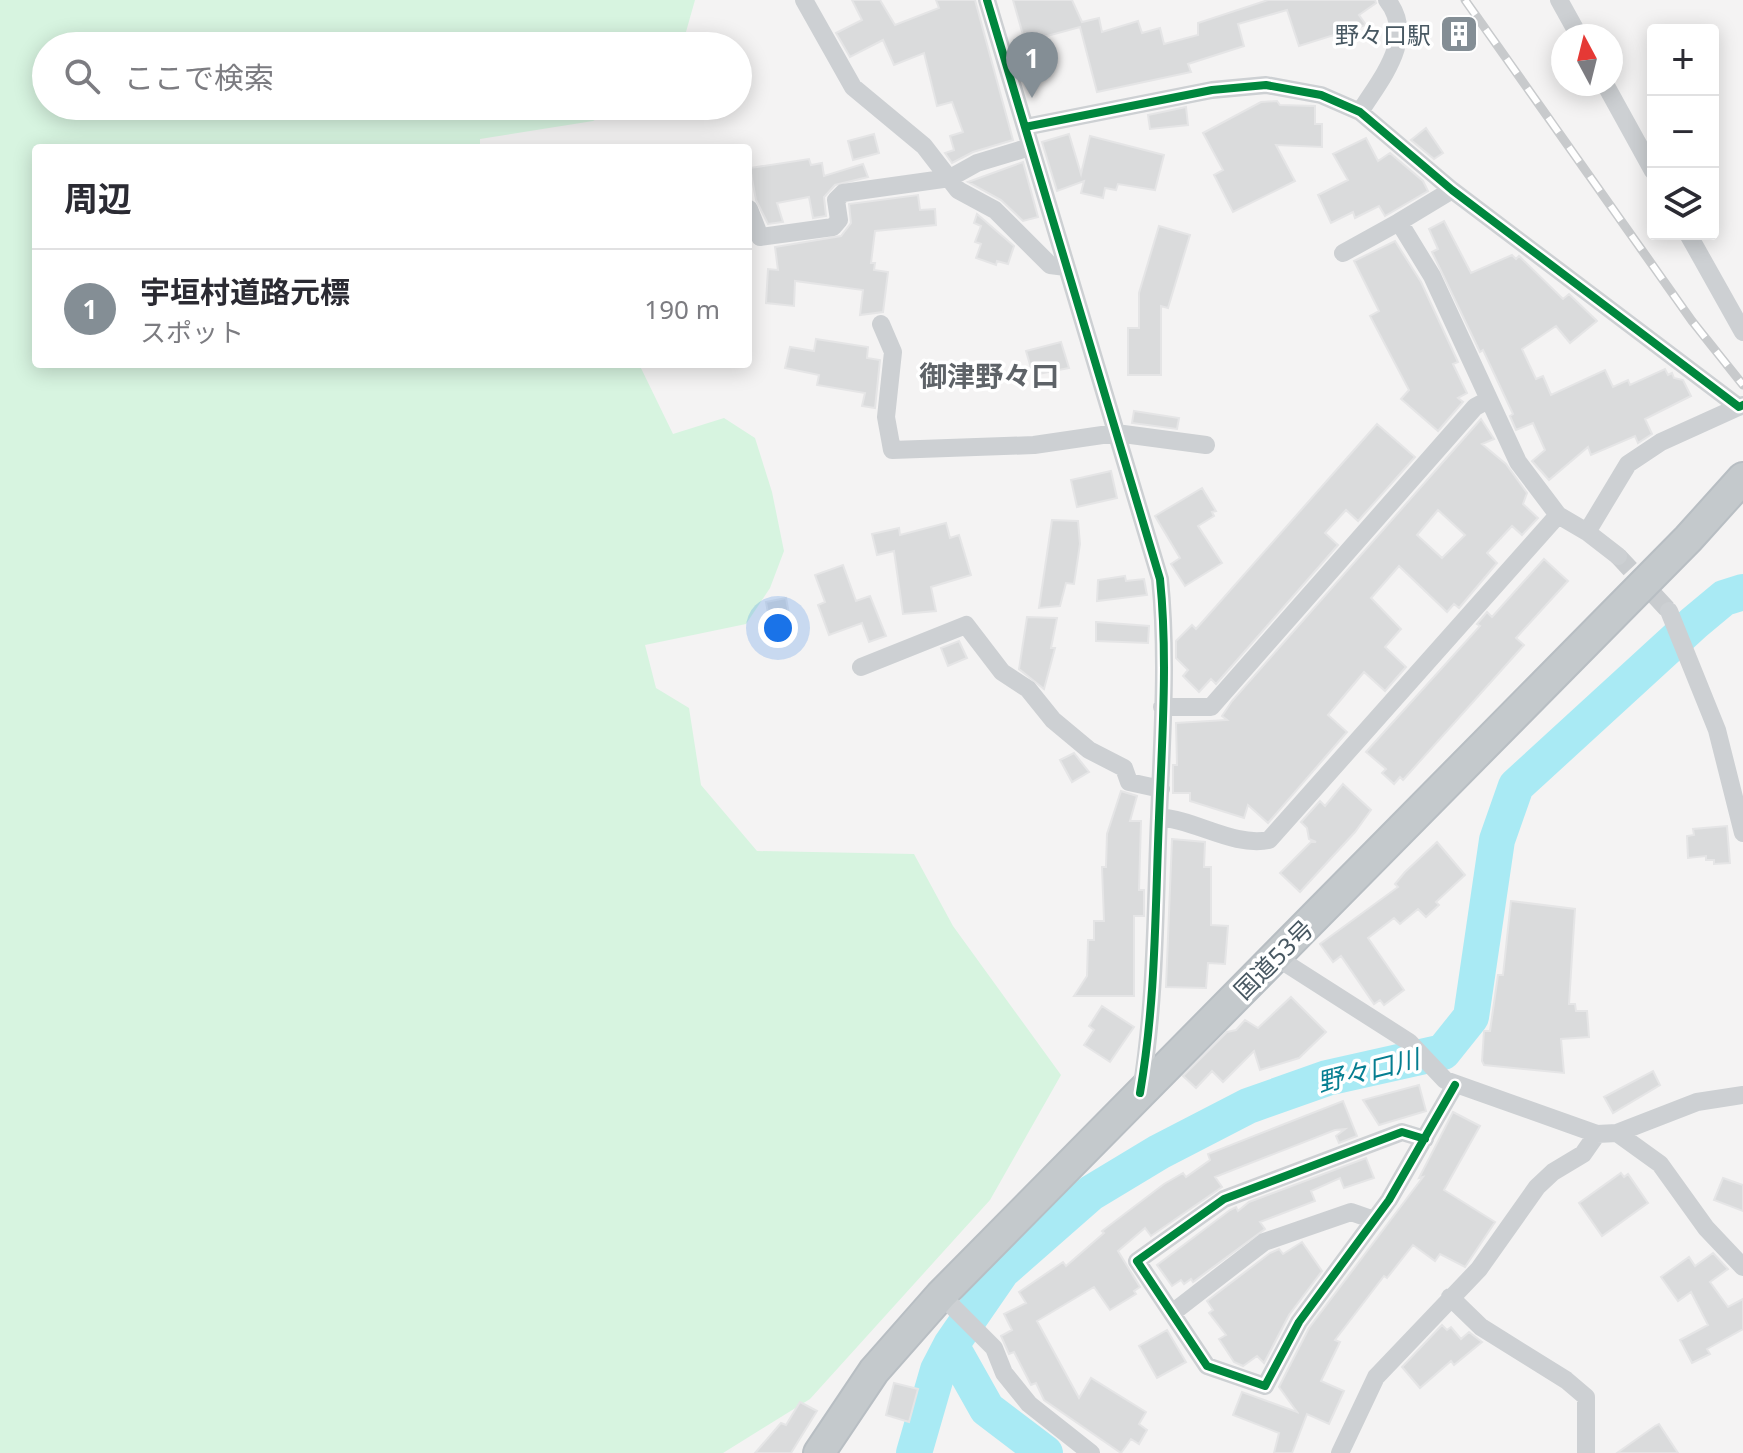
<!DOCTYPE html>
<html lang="ja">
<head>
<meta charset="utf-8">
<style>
  body { margin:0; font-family:"Noto Sans","Noto Sans JP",sans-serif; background:#f7f7f7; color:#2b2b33 }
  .controls { position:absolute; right:24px; top:24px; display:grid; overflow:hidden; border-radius:8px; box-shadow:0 4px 20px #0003 }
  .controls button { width:72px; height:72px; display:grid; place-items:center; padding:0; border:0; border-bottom:2px solid #e1e1e2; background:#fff; color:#2b2b33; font:40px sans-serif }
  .compass { position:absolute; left:1551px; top:24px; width:72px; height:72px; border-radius:50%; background:#fff; box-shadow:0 4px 20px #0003; rotate:353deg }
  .you { position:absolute; left:778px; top:628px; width:28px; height:28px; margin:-20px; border:6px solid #fff; border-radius:50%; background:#1a73e8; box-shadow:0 0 0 12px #1a73e833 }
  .badge { display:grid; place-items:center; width:52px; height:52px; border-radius:50%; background:#848e95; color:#fff; font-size:26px; font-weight:700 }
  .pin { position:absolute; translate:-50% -66px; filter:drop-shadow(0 2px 4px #0008) }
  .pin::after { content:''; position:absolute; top:42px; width:28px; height:24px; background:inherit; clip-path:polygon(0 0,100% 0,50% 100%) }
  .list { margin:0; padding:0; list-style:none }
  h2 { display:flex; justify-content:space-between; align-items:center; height:104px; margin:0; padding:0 32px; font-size:34px }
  h2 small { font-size:26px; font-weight:400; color:#7c7c81 }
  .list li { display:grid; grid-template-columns:52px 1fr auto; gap:24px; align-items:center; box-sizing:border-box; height:120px; padding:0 32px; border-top:2px solid #e1e1e2 }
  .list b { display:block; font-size:30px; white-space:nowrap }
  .list p { margin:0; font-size:26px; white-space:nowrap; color:#7c7c81 }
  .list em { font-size:26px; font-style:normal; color:#7c7c81 }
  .icon { flex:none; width:44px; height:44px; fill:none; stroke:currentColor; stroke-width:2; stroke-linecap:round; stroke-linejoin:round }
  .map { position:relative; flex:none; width:1743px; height:1453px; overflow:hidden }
  .search { position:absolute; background:#fff; box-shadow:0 4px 20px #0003; left:32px; top:32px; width:720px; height:88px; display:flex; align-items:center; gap:20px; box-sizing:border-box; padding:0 28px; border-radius:44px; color:#7c7c81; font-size:30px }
  .panel { position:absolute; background:#fff; box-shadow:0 4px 20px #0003; left:32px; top:144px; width:720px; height:224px; border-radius:8px }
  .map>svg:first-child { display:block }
  .green { fill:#d7f4e0 }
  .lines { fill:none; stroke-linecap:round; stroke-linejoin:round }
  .river { stroke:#a9eaf4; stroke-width:36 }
  .building { fill:#dadbdc; stroke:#e5e5e6; stroke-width:2; fill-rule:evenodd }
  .minor-tunnel { stroke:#c9cccf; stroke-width:18; stroke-dasharray:18 9; stroke-linecap:butt }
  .trunk-casing { stroke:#b8bec3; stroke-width:34 }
  .minor { stroke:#cdd0d3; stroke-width:18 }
  .trunk { stroke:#c4c9cc; stroke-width:30 }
  .rail-casing { stroke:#c8cacc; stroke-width:9 }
  .rail { stroke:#fff; stroke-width:6; stroke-dasharray:18; stroke-linecap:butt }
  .cycleway-casing { stroke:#fff; stroke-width:13 }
  .cycleway { stroke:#00873e; stroke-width:8 }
  .labels { text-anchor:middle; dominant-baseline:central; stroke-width:7; stroke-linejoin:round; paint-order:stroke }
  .poi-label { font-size:24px; fill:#485862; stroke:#fff; text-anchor:end }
  .street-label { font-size:24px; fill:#485862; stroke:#fff }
  .water-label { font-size:26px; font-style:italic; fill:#057e91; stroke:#fff }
  .quarter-label { font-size:28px; font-weight:bold; fill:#5e6368; stroke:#fff }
</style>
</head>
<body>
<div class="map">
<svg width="1743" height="1453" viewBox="0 0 1743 1453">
  <rect width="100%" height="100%" fill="#f4f3f3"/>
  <path class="green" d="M0,0H695L682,46H46V106H618L593,121L480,139V148H36V364H639L673,434L724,418L755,438L772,492L784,551L770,588L746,624L645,645L656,688L689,708L701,785L757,851L914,854L953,926L1061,1075L990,1200L810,1399L723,1453H0Z"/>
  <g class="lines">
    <path class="river" d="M951,1345L987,1409L1045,1453
      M914,1453L938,1370L951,1345L1002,1271L1091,1193L1159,1152L1248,1106L1327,1078L1443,1052L1471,1017L1497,840L1516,786L1694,623L1724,598L1743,592"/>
  </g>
  <path class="building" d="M852,0H880L895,25L939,8L936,0H975L1013,140L973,152L952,163L945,153L954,150L950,136L963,132L952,102L937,106L924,53L894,65L883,40L850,57L836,33L862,20Z
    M1013,0H1072L1082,22L1099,18L1102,32L1138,21L1142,33L1160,28L1164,44L1198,35V23L1268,0H1375L1376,3L1359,15L1366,25L1299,46L1287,10L1238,24L1244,46L1188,64L1191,72L1097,92L1080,27L1025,42Z
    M1277,101L1280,105L1315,106V124H1322V147L1276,145L1295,181L1233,212L1214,175L1223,170L1203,133L1261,102Z
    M1186,107L1188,125L1150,129L1148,115Z
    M1426,128L1443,153L1434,159L1411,140Z
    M874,134L879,153L853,160L848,141Z
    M1069,134L1081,174L1090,136L1164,155L1155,190L1118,184L1116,190L1105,188L1103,198L1081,193L1084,181L1057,191L1042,142Z
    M1366,138L1378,161L1390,153L1423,181L1428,191L1385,216L1379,206L1355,218L1353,212L1331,223L1318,195L1348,180L1333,154Z
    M809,159L811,165L822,163L824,176L863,164L868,177L835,185L824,197L826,216L813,218L809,197L777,203L783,222L768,224L756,200L750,168Z
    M1023,162L1038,217L1023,221L1001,200L968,182Z
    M918,195L920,210L935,209L936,225L875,231L871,263H875L874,270L888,272L883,312L860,315L863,290L795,281L794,306L766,303L768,269L778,270L775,247L841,236L851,223L849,204Z
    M977,214L1014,246L1008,264L997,261L996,265L976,258L981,244L975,242L981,226L974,223Z
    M1444,221L1471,273L1512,255L1516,259L1519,256L1563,299L1569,294L1597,321L1570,343L1556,326L1522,349L1536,379L1543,376L1551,395L1605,370L1613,387L1628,380L1630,385L1665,369L1668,375L1672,373L1674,378L1683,380L1691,396L1645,419L1652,434L1638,443L1635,436L1591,455L1588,447L1549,480L1532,461L1545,450L1533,423L1516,430L1510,416L1513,414L1483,350L1480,352L1432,252L1438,249L1429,229Z
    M1159,226L1190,235L1168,308L1161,306V375H1128V328H1139V293Z
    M1395,241L1421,282L1458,362L1453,364L1467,393L1458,398L1463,402L1438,431L1401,399L1409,390L1370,316L1379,311L1354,261Z
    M816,339L868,347L867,358L880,360L875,408L862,406L865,393L817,385L819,375L785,368L790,347L814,351Z
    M1061,342L1069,368L1033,375L1026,351Z
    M1134,411L1179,418L1177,429L1132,423Z
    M1481,419L1494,439L1482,444L1506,464L1527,493L1523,504L1538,518L1522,535L1512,526L1487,553L1497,563L1459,608L1454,604L1447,612L1399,566L1371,598L1401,629L1385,647L1406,667L1385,691L1364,672L1328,715L1347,732L1268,823L1248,805L1244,818L1190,801V793H1173V765H1177L1176,723L1227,720L1222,716L1232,701ZM1438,510L1465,535L1442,558L1417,535Z
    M1377,424L1415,457L1358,521L1346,510L1325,533L1338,545L1216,684L1211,679L1199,692L1183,676L1188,670L1176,658V641L1192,625L1196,629Z
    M1111,471L1117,498L1077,507L1071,480Z
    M1202,488L1216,511L1212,512L1214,516L1198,526L1222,563L1185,586L1171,564L1180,558L1155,516Z
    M1052,520L1078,521L1080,544L1074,584L1066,583L1060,606L1039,608Z
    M946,523L950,538L959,535L971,575L931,587L936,611L903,614L894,551L877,555L872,534L899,528L900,535Z
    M1544,559L1568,581L1516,638L1524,645L1403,780L1400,777L1394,784L1382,773L1386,769L1366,752L1480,626L1477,624L1487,612L1492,617Z
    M843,565L856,601L870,596L886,636L869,642L862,623L829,635L818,605L825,602L815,575Z
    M1125,576L1126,581L1144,579L1147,595L1097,601L1098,580Z
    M786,598L791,625L771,629L766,602Z
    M1027,617L1057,618L1051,648H1055L1044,689L1019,669Z
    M1096,622L1149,626L1148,643L1096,641Z
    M959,641L967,658L948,666L941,648Z
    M1074,753L1089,772L1072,782L1060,760Z
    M1343,784L1371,810L1355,832L1300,892L1280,873L1311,842H1316L1309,839L1307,828L1301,822L1320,801L1325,806Z
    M1121,791L1137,796L1130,821H1141L1139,890H1144V916H1134V996H1074L1087,976L1088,940H1094V921H1104L1102,867H1106L1107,834Z
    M1727,826L1730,863L1714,864V860H1706V856L1688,858L1687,836L1694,835L1693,829Z
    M1172,839L1205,842L1204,867H1211V925L1228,926L1225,964L1208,963L1206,988L1166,987Z
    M1437,842L1465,875L1436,902L1439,905L1426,917L1418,909L1400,924L1394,918L1368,938L1404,990L1384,1005L1380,1000L1374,1004L1341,956L1333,962L1320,944L1398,887L1395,884L1405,872Z
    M1511,901L1575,909L1569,1004H1575L1576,1011H1587L1589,1037L1561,1039L1564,1073L1484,1065L1482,1061L1484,1031H1490L1498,975H1503Z
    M1291,997L1326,1032L1299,1058L1260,1070L1254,1051L1223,1082L1212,1071L1196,1088L1183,1076L1227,1032L1236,1030L1245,1020L1258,1028Z
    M1102,1006L1134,1027L1110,1062L1084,1045L1094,1030L1089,1026Z
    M1653,1071L1660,1085L1613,1113L1604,1097Z
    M1419,1085L1426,1111L1379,1125L1363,1100Z
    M1343,1101L1357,1136L1339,1143L1336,1136L1345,1129L1335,1130L1215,1177L1222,1187L1151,1236L1145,1228L1118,1251L1140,1287L1134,1291L1136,1294L1110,1310L1094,1287L1037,1321L1079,1398L1091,1378L1146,1412L1139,1424L1147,1430L1139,1444L1131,1439L1121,1453L1044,1400L1036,1383L1031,1385L1014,1352L1009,1354L1001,1336L1012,1330L1004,1314L1026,1303L1019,1292L1063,1262L1066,1266L1104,1233L1102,1231L1164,1184L1183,1173L1186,1177L1210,1160L1208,1154Z
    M1453,1112L1480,1126L1444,1190L1495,1222L1465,1267L1440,1254L1435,1261L1413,1245L1387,1278L1384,1276L1335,1340L1340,1342L1321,1381L1344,1391L1329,1424L1307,1414L1292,1453H1274L1279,1433L1233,1415L1242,1392L1297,1412L1279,1387L1284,1377L1309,1328L1423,1177L1419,1178Z
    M1366,1158L1374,1178L1344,1188L1340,1178L1311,1191L1315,1201L1260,1222L1265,1229L1193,1282L1191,1279L1184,1284L1181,1280L1172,1286L1157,1265L1230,1210L1236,1207L1238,1211L1249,1202Z
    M1621,1173L1624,1177L1628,1174L1648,1203L1602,1236L1579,1203Z
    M1723,1178L1743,1185V1211L1714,1200Z
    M1302,1242L1322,1271L1289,1315L1264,1363L1257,1356L1243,1366L1234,1362L1219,1339L1226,1335L1209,1313L1213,1310L1207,1301L1270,1253L1279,1249L1283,1254Z
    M1713,1253L1728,1269L1710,1282L1728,1307L1743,1299V1329L1707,1349L1710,1354L1692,1363L1680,1340L1708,1325L1691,1292L1678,1301L1661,1277L1689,1257L1695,1266Z
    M1442,1325L1447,1330L1451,1327L1461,1339L1469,1332L1482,1342L1454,1365L1451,1361L1420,1388L1402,1367Z
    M1167,1330L1186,1362L1157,1378L1139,1346Z
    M894,1383L918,1389L909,1422L886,1415Z
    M800,1402L817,1411L791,1453H755L781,1423L786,1425Z
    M1659,1424L1678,1453H1617L1655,1426Z"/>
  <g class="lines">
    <path class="minor-tunnel" d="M1618,556L1669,611"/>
    <defs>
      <path id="trunk" d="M819,1453L874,1371L941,1295L1688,539L1743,478"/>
    </defs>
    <use href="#trunk" class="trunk-casing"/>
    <path class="minor" d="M804,0L853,87L924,146L958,190L995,210L1050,265L1066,267
      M987,0L1160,579C1168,657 1162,738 1159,817C1155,909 1156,1000 1141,1090
      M1559,0L1579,36
      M1605,84L1653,171
      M1360,112C1381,78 1417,38 1387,0
      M1025,127L1212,90L1266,85L1321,95L1360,112L1452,190L1739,407
      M1452,190L1399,222L1432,276L1518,462L1558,515L1587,532
      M749,209L760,237L833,227L839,220L836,200L843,193L950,178L977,163L1030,147
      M1688,234L1743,332
      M1343,253L1399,222
      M881,324L893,352L886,417L892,450L1034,445L1116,433L1206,445
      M1618,556L1587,532L1628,464L1661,442L1743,405
      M1669,611L1717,730L1743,833
      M861,667L966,625L1002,672L1028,689L1053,720L1089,750L1124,768L1129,782L1161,789
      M1162,707H1211L1475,407L1488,400
      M1159,817C1196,820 1233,847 1269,840L1558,515
      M1276,957L1409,1042L1445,1080L1597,1134L1617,1133L1697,1102L1743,1095
      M1617,1133L1660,1164L1706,1228L1743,1267
      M1425,1139L1402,1132L1224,1199L1137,1261L1207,1366L1265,1386L1299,1322L1389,1200L1455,1085
      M941,1295L994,1348L1004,1373L1029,1404L1091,1453
      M1450,1297L1481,1327L1566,1380L1586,1397V1453
      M1172,1313L1264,1242L1351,1212L1374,1220
      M1340,1453L1376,1377L1479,1269L1537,1187L1553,1172L1583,1154L1597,1134"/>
    <use href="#trunk" class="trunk"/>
    <defs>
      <path id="rail" d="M1465,0L1692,321L1743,385"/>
    </defs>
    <use href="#rail" class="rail-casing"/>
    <use href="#rail" class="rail"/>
    <defs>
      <path id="cycleway" d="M987,0L1160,579C1168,658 1162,739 1159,818C1155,912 1156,1000 1140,1093
        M1025,127L1212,90L1266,85L1321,95L1360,112L1452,190L1739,407L1743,405
        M1425,1139L1402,1132L1224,1199L1137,1261L1207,1366L1265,1386L1299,1322L1389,1200L1455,1085"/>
    </defs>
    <use href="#cycleway" class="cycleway-casing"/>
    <use href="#cycleway" class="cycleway"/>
  </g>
  <defs>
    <symbol id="building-square" viewBox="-11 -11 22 22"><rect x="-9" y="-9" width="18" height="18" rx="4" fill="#848e95" stroke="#fff"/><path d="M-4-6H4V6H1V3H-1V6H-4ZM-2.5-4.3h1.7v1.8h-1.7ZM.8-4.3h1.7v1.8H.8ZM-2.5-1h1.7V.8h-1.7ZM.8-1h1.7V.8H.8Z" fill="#fff"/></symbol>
  </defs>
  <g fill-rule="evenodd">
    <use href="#building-square" x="1437" y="12" width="44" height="44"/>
  </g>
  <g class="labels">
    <g class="poi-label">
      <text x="1431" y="34">野々口駅</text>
    </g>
    <g class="street-label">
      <text transform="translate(1273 959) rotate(-45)">国道53号</text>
    </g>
    <g class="water-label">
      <text transform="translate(1368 1070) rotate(-14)">野々口川</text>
    </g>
    <g class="quarter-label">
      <text x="989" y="375">御津野々口</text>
    </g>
  </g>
</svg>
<div class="controls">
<button>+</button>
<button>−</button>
<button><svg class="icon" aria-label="layers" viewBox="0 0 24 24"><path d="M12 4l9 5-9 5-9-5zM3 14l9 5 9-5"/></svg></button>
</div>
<svg class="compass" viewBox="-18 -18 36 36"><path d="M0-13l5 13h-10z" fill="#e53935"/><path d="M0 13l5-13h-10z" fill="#7c7c81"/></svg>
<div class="you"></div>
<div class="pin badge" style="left:1032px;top:98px">1</div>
<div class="search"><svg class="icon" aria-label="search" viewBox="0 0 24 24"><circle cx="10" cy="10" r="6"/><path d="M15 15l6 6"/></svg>ここで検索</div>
<section class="panel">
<h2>周辺<small></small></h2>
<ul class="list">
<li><span class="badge">1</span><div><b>宇垣村道路元標</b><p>スポット</p></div><em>190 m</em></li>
</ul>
</section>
</div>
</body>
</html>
